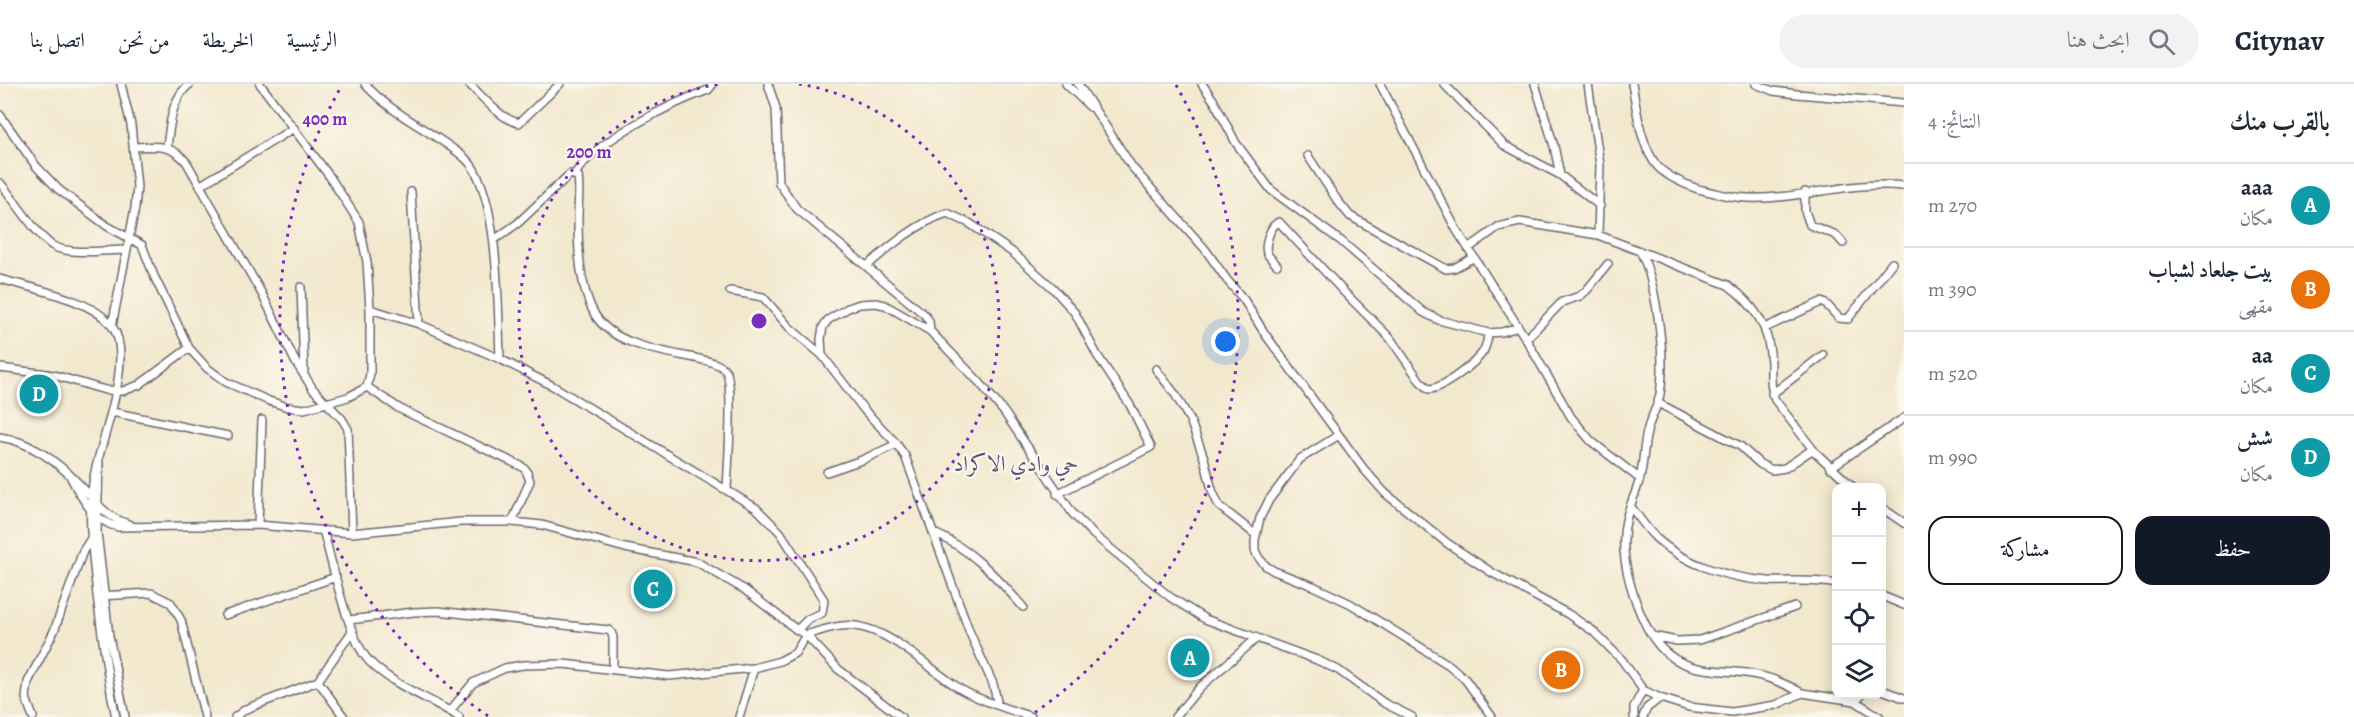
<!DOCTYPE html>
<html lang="ar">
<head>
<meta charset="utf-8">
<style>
  body { margin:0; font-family:Alegreya,Amiri,serif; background:#f2f2f3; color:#1f2937; direction:rtl }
  .controls { position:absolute; right:18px; bottom:18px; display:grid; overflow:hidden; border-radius:12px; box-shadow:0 3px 15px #0003 }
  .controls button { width:54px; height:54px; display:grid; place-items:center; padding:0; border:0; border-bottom:2px solid #e0e1e3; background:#fff; color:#1f2937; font:30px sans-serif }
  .you { position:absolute; left:1226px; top:258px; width:21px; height:21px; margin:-15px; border:4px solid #fff; border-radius:50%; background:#1a73e8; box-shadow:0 0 0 9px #1a73e833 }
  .badge { display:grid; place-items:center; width:39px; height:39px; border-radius:50%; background:#111827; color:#fff; font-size:20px; font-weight:700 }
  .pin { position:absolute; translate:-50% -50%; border:3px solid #fff; box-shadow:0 2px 6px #0006 }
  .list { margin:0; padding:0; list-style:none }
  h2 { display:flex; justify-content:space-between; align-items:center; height:78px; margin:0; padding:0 24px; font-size:26px }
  h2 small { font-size:20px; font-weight:400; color:#747a83 }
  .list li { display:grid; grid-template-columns:39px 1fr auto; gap:18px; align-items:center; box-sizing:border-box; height:84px; padding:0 24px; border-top:2px solid #e0e1e3 }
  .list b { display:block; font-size:22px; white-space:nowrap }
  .list p { margin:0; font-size:20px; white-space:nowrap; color:#747a83 }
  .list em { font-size:20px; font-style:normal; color:#747a83 }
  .actions { display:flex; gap:12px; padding:18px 24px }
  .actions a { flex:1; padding:14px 0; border:2px solid #111827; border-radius:18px; text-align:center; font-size:21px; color:#111827 }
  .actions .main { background:#111827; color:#fff }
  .icon { flex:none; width:33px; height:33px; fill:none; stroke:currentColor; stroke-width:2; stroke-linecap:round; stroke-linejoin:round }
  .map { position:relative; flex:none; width:1904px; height:633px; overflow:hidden; direction:ltr }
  header { display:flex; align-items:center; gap:36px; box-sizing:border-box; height:84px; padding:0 30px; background:#fff; border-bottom:2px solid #e0e1e3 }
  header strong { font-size:28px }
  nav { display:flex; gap:33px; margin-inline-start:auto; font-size:21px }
  .search { width:420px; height:54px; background:#f2f2f3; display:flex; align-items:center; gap:15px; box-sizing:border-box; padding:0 21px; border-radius:33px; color:#747a83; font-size:22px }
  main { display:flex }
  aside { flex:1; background:#fff }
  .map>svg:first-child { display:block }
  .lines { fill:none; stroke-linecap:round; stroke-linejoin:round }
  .street-casing { stroke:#6b676e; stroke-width:10 }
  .street { stroke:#fff; stroke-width:7 }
  .ring { fill:none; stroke:#7b2cbf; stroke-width:3; stroke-dasharray:3 6 }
  .labels { text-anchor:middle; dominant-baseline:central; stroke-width:4.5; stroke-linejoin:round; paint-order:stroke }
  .neighbourhood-label { font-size:22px; fill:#5a4f78; stroke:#fbf7ec }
  .centre { fill:#7b2cbf; stroke:#fbf7ec; stroke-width:3 }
  .ring-label { font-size:18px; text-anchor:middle; font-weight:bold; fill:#7b2cbf; stroke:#fbf7ec; stroke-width:4.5; stroke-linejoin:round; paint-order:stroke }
</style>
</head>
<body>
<header>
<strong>Citynav</strong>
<div class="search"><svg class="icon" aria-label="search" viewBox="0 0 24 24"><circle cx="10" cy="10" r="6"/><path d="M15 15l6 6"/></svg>ابحث هنا</div>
<nav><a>الرئيسية</a><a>الخريطة</a><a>من نحن</a><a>اتصل بنا</a></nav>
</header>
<main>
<aside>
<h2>بالقرب منك<small>النتائج: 4</small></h2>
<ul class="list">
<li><span class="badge" style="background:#0f9aa8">A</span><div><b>aaa</b><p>مكان</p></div><em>270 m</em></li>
<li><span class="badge" style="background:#e8710a">B</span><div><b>بيت جلعاد لشباب</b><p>مقهى</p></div><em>390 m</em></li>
<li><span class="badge" style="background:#0f9aa8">C</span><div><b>aa</b><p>مكان</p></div><em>520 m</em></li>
<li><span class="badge" style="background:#0f9aa8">D</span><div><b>شش</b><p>مكان</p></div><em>990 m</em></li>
</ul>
<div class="actions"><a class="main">حفظ</a><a>مشاركة</a></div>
</aside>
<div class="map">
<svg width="1904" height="633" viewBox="0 0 1904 633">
  <rect width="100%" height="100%" fill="#fbf7ec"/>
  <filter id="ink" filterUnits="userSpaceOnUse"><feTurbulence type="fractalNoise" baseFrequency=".0167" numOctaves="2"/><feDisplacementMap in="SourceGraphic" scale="12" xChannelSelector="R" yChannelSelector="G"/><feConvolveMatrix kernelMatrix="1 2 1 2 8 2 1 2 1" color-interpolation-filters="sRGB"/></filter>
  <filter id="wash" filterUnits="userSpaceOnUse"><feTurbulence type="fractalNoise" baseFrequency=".008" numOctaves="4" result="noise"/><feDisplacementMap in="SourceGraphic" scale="24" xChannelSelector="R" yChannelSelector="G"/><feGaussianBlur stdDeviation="1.35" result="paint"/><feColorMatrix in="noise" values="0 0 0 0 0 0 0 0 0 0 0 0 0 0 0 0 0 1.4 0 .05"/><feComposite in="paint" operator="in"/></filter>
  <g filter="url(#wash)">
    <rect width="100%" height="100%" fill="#f2e8ce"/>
  </g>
  <g filter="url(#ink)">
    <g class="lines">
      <defs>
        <path id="street" d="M365,0C393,32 433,47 465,74C500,105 498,228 500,275
          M469,0C483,13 500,35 519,39L560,0
          M768,0L776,24L779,99L797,125L925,231L929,237L930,247
          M1066,0L1090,23
          M1078,0L1132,83L1205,165L1227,196L1244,216L1265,250L1363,384L1385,409L1447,459L1491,488L1568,530L1593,547L1622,576L1643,606L1660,614L1689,623L1732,628L1776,621L1802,609L1855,617L1880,633
          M1202,0L1214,17L1236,59L1271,106L1341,157L1423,228L1439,236L1488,249L1502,248L1518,243
          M1380,0L1456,145L1526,255L1571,333L1591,357L1640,395
          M1444,0L1504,61L1560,91L1600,122
          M1535,0L1554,62L1560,91
          M1588,0L1600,81L1598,151
          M1632,0C1637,26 1640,62 1658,83C1669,94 1684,100 1698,105C1714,109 1732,114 1748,114C1800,116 1850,96 1904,102
          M1756,0L1773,7L1797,10L1904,19
          M0,31L36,82L58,105L107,142L142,161L154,192L189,264L207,284L226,298L269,317L288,323L304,325L348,313L367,303L370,290V225L367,178L359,138L330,93L260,0
          M135,63C156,62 173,60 187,79L262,210L295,277L313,305L342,335L348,345L352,449
          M167,63C170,41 171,14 190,0
          M1308,72L1337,116L1350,132L1446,185L1454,184L1473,174
          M575,90C596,56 670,20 708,6L713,0
          M0,99C13,113 39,156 55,163C72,171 107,166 126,166
          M201,101L294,44
          M411,108L419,240
          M1805,108V127L1810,141L1836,151L1843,159
          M494,156L518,139L570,90L578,92C580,105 578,119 578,133C578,164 579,203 595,231C623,276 714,267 726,287C734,301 728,384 727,405
          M1469,164L1498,143L1520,138L1598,151L1728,201C1757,223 1769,243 1771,279C1771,292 1770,304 1775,316L1815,368L1854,404
          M1640,167C1657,199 1666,274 1660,310C1658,322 1651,333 1648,344C1643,361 1644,378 1640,394C1637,407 1630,420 1627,432C1619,463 1627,493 1637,521C1644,539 1653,559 1669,571C1693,590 1723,585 1752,590C1770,593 1786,600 1802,609
          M868,181C891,161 918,139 947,129L969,139L1012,168L1053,204L1075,229L1097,271L1130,321L1151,363L1057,410
          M1277,181C1273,177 1269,173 1267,169C1264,159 1271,141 1279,138L1345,209L1390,254L1420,297L1429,305C1443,305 1475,279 1483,268C1486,262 1488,255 1488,249
          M0,195C31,204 92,215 112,242C135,272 102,354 95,388C86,429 93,470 97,511C102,552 107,593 116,633
          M301,203L304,287
          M730,207L763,213L790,244L822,271
          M370,225L419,240L500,275L553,302L756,424L780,448L824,516L822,529L808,535L797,546
          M112,242L135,124L137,103L131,41L121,0
          M1765,244L1821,218L1826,220L1839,234L1848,235L1892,179
          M1526,255L1562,218L1580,212L1587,206L1608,180
          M0,284L54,291L105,306L123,307L139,301L189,264
          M1156,285L1175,310L1190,336L1204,374L1212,406L1219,422L1256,451
          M367,303L400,325L521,382L526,386L530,397L512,438
          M1772,310L1823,271
          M1658,319L1740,362L1760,380L1772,386L1785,384L1813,365
          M112,328L228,352
          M1339,351L1300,375L1269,416L1260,434L1255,456V466L1258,473L1266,482L1274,487L1313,502L1351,520L1449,581L1465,595L1492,633
          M0,353C32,358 58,378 80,401C99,420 103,432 131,441
          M99,378L97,448L109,552L125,633
          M1830,384L1904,334
          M827,388L862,376L897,360
          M69,390C80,411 92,437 118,443L258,441L352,449L461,438H512L542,441L625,464L697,478L745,506L797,546L806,551L838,585L901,633
          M1631,423C1639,433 1647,446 1657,455C1686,481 1729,494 1768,497C1791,498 1813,495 1836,500
          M1882,424L1904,439
          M258,441L262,336
          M323,446C332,478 348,555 369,577C393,602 430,614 459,633
          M934,449C971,465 997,493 1023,523
          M100,512L151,509L171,519L181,536L205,633
          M1882,512L1904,521
          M225,531L336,493
          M349,536L414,528L438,527L608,546L611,548L613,553V585
          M1652,552L1677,557L1700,556L1795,523
          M1882,606L1904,614
          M1855,617L1862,610
          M995,619L997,617L993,600L970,549L905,372L895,358L865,327L822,271L821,255L823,243L828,236L848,224L860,220L876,219L885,221L930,247L980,299L1004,328L1073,430L1094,451L1170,513L1205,535L1317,576L1338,586L1384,619L1412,633
          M450,627L473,599L505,584L523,581L563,580L669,592L754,584L780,577L795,569L806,551C823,546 839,540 856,542C893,547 931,587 962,606C983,618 1009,625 1031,633
          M33,633L26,614L28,598L54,547L83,467L92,453
          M235,633L246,625L318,597
          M344,633L318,597L353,546
          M739,633L754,584
          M1175,633L1200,603L1257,554
          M1634,633V623L1643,606
          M1643,633L1647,624L1660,614"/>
      </defs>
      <use href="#street" class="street-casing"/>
      <use href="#street" class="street"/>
    </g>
  </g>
  <g class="ring">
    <path d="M799 0A240 240 0 1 1 719 0"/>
    <path d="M488 632A479 479 0 0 1 342 1M1176 1A479 479 0 0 1 1030 632"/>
  </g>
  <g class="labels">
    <g class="neighbourhood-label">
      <text x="1016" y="380">حي وادي الاكراد</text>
    </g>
  </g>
  <circle cx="759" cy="237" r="9" class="centre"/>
  <g class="ring-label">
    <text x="325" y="41">400 m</text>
    <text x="589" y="74">200 m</text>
  </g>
</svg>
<div class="controls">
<button>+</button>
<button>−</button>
<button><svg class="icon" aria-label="locate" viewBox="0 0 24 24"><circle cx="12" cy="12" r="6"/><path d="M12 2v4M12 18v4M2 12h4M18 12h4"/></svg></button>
<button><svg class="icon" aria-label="layers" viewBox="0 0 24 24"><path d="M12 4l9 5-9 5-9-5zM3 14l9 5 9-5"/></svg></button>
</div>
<div class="you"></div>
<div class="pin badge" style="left:1190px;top:574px;background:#0f9aa8">A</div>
<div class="pin badge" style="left:1561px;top:586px;background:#e8710a">B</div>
<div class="pin badge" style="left:653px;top:505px;background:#0f9aa8">C</div>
<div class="pin badge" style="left:39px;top:310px;background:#0f9aa8">D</div>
</div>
</main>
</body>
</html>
